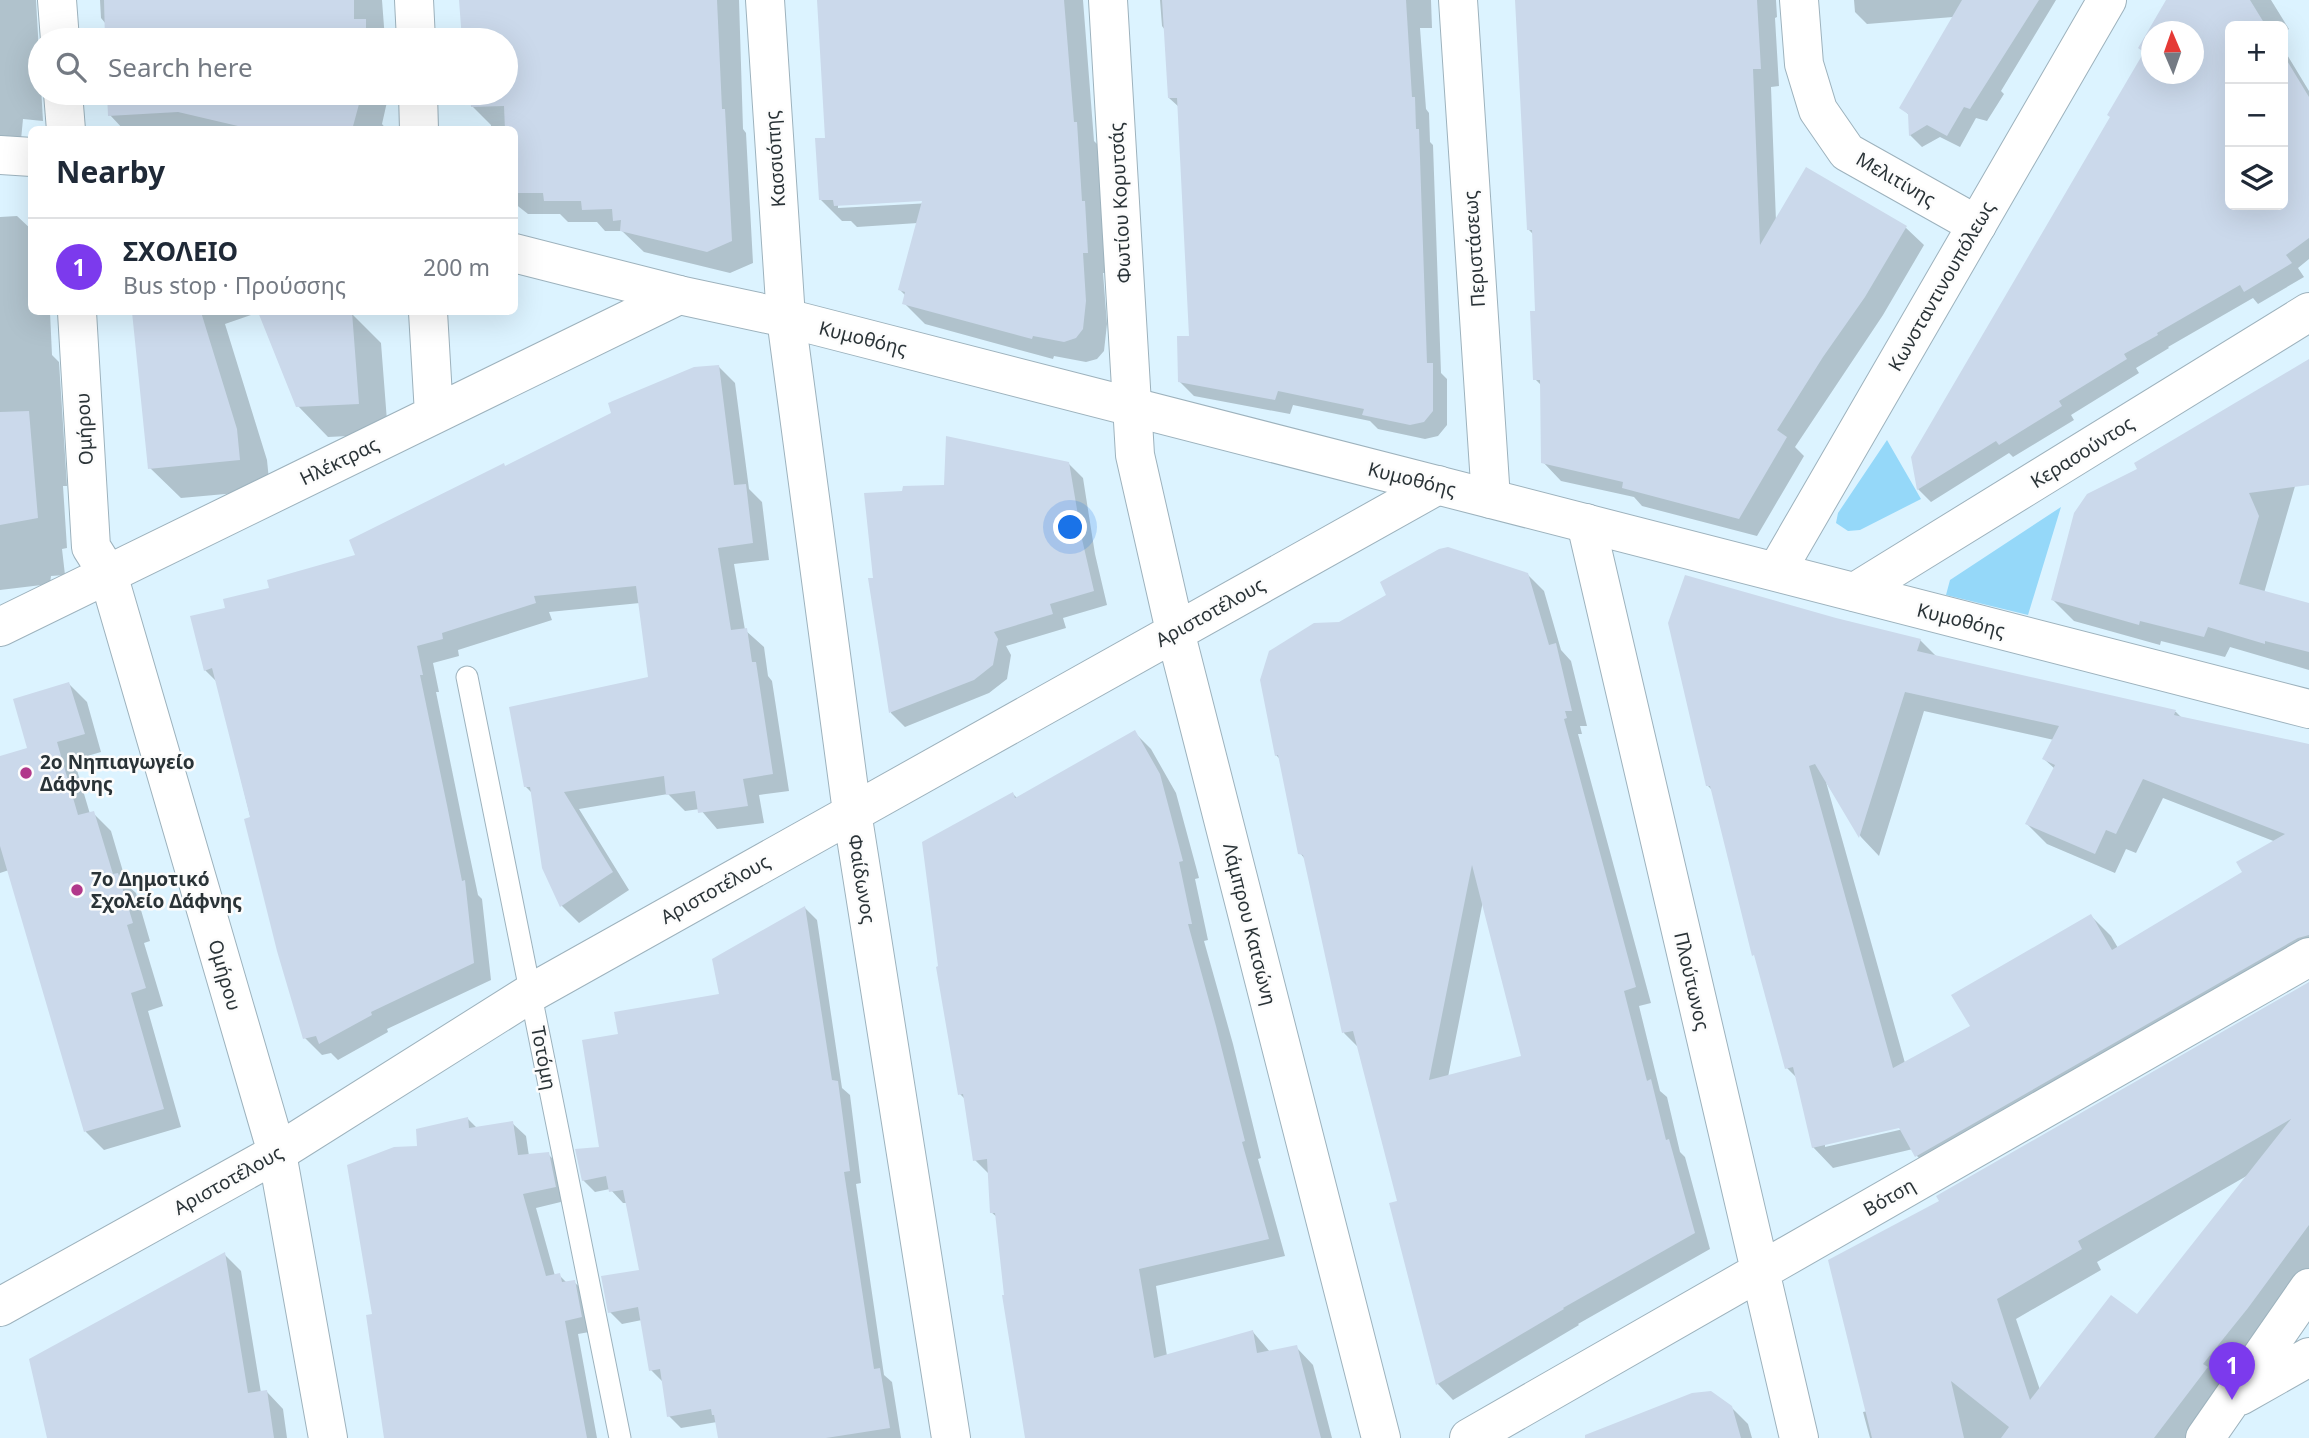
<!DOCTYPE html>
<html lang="en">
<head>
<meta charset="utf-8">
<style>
  body { margin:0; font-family:"Noto Sans",sans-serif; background:#f6f6f7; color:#1f2937 }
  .controls { position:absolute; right:21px; top:21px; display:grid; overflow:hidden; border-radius:10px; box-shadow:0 7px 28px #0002 }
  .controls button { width:63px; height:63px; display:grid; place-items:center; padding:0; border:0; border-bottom:2px solid #e0e1e3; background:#fff; color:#1f2937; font:35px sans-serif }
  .compass { position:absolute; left:2141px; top:21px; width:63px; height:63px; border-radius:50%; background:#fff; box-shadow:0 7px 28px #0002; rotate:358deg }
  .you { position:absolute; left:1071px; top:528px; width:24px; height:24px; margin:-18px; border:5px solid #fff; border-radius:50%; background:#1a73e8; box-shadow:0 0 0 10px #1a73e833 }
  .badge { display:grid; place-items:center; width:46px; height:46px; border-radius:50%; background:#7c3aed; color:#fff; font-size:23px; font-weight:700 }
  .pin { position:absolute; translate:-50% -58px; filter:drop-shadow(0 2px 4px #0008) }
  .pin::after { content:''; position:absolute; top:37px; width:24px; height:21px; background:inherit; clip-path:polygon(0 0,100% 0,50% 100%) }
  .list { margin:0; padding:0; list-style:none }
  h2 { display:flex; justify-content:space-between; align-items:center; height:91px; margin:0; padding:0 28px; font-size:30px }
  h2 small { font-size:23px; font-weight:400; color:#747a83 }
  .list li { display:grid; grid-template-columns:46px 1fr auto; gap:21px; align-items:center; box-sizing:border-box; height:98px; padding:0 28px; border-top:2px solid #e0e1e3 }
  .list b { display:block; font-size:26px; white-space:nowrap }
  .list p { margin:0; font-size:23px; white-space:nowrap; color:#747a83 }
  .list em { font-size:23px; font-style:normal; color:#747a83 }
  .icon { flex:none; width:38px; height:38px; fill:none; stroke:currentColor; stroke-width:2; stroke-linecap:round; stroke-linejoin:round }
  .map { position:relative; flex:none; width:2309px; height:1438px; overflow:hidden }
  .search { position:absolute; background:#fff; box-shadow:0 7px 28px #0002; left:28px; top:28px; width:490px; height:77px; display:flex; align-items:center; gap:18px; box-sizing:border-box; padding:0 24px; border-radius:38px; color:#747a83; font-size:26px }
  .panel { position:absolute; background:#fff; box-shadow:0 7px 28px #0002; left:28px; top:126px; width:490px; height:189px; border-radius:10px }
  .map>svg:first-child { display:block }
  .green { fill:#95d8f9 }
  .shadow { fill:#0003; fill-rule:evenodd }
  .building { fill:#cbd9eb; fill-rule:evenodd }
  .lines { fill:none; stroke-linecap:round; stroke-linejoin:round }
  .lane-casing { stroke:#9db2bd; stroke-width:23 }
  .street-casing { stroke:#9db2bd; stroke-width:40 }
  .secondary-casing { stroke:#9db2bd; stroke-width:40 }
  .lane { stroke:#fff; stroke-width:21 }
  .street { stroke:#fff; stroke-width:38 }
  .secondary { stroke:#fff; stroke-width:38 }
  .poi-dot { fill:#b1388b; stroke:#fcfcfc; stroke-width:2.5 }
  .labels { text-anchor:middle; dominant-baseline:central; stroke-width:5; stroke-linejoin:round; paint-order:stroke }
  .street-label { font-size:19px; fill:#2a3337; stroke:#fcfcfc }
  .poi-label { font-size:19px; font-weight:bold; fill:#2a3337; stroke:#fcfcfc; text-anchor:start }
</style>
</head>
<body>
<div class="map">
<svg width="2309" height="1438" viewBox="0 0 2309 1438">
  <rect width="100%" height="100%" fill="#dcf3ff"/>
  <path class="green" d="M1887,440L1921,499L1860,530L1848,531L1836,523L1838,513Z
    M2061,507L2028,615L1946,595L1950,580Z"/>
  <path class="shadow" d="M0,0H36L43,121L23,119L21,140L0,139Z
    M100,0H382L385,40H107L106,24L101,18Z
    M461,0H739L743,129L746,133L753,263L730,273L644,252L622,231H605L597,222H568L560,214H528L514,203V130H491V125L473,107L472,93H506V40H463Z
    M819,0H1083L1094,141L1098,145L1109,273H1103L1107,324L1104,351L1097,359L1086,362L1054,356L1053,359L925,324L904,303L906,296L900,290L918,223L857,227L851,221H842L821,200L827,140ZM931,199V203L838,208V204Z
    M1160,0H1431L1432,28H1420L1426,109L1429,113L1430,142L1433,145L1441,373L1447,379V425L1438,436L1425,439L1378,429L1370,421L1293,405L1290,414L1194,396L1179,381L1190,338L1179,107L1169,98L1165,30L1162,26Z
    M1516,0H1776L1777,17L1775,18L1779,86L1771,87L1776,222L1905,227L1924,245L1883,315L1795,447L1804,456L1757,536L1642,506L1634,497L1561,481L1543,462L1542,386L1535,379L1537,313L1534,235L1528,229Z
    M1854,0H2056L2001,91L2004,94L1987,121L1976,118L1960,147L1940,137L1922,147L1910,135V116L1901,107L1953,17L1867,24L1855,12Z
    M2168,0H2271L2289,29L2283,33V26H2230V205H2283V48L2309,91V259L2298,268L2304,277L2258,304L2253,298L2168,347L2169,348L2136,368L2139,373L2071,415L2074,420L2013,457L2009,453L1931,502L1918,489L2151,44L2146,39ZM2152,32H2194V74H2152Z
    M109,93H389L382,124L387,130H124L110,115Z
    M17,216L32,230V312H50L52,355L59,362L67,486H63L67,548L62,549L65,575L51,576L50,584L0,590V217Z
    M134,312H325L329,315L351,313L381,343L388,434L328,437L298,406L260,312L225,324L267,460L270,490L181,498L150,468Z
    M718,366L735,383L749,489L762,502L769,560L734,564L745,630L764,647L768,676L772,681L789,791L759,795L764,823L717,829L700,809L685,811L668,794L579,809L629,890L579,923L562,906L533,794L525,786L650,679L640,603L549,612L552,620L458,650L459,656L433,663L439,692H436L463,824L478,895L482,899L491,980L387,1029L388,1032L338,1060L331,1053L322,1055L305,1038L217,682L205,670L227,609L272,589L358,557L505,467Z
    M2309,370V438L2264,593L2309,606V670L2230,647L2225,657L2161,641L2160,645L2074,621L2053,600L2140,470Z
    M1068,463L1083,478L1095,554L1107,605L1063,618L1066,628L1006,646L1011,655L1007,679L989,693L905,727L891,713L870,580L875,579L945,486Z
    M1527,574L1544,591L1561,650L1571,661L1587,726H1580L1582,734H1578L1651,1003L1639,1006L1660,1091L1667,1097L1680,1152L1685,1157L1710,1249L1578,1324L1579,1325L1453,1400L1438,1384L1391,1204L1399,1202L1359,1048L1344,1033L1305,859L1300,853L1281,760L1276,755L1339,623ZM1483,901L1523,1057L1448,1077Z
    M1835,620L1920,640L1938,658L2176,712L2183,719L2309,747V963L1937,1176L1917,1156L1913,1149L1833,1168L1813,1147L1798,1079L1787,1068L1713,791L1708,786ZM1924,711L2054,740L2044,759L2055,769L2027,824L2047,844L2115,873L2126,849L2136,853L2163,798L2276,842L2245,873L2118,948L2111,936L2091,916L1972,1027L1905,1063L1826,782L1861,837L1879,856ZM1907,1125L1908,1128L1825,1147V1143Z
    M69,684L87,702L101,752L74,760L90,814L93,813L111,831L127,885L136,893L150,941L144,943L163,1006L148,1011L181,1127L104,1150L86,1132L9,870L0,873V757L29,749Z
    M1134,732L1151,749L1176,793L1199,878L1195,879L1208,940L1204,941L1233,1044L1261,1158L1258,1159L1285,1256L1156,1286L1167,1356L1253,1332L1270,1352L1296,1347L1313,1365L1332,1438H1026L998,1218L991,1212L989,1174L975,1160L966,1100L960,1094L1013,794L1017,798Z
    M805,908L817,920L842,1088L850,1095L861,1183L856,1184L884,1375L892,1382L901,1438H720L717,1422L681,1428L669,1416L664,1383L651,1370L642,1320L622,1324L610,1312L641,1272L627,1203H623L610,1189L595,1192L583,1180L601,1148L620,1036L721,996Z
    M2309,984V1272L2189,1438H1870L1863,1412L1868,1411L1941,1201ZM2250,1174L2137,1317L2040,1390L2016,1319L2101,1270L2097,1262Z
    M468,1119L477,1128L512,1123L526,1136L529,1156L548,1154L562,1168L569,1200L536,1208L555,1276L559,1275L567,1283L574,1282L588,1295L595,1331L578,1334L597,1438H385L374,1315L419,1148Z
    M225,1255L241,1271L261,1393L267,1392L283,1409L287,1438H49Z
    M1731,1407L1748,1424L1752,1438H1604Z"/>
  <path class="building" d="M104,0H354V19H366V40H105Z
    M459,0H717L722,109H725L732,241L707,252L620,231L621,220L613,221L612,209L582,210L581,201H544L543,193H514V130H505L504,106L471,107L470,93H506V40H462Z
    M817,0H1064L1074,122H1077L1082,201H1085L1088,253H1083L1086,301L1083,329L1076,338L1064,342L1033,336L1032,339L902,304L905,292L898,290L922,201L834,206L833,200H819L815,138H825Z
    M1162,0H1406L1412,97H1415L1416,129H1419L1427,363H1433V411L1424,422L1410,425L1362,415L1364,409L1278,391L1275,400L1178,382L1177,336H1189L1177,98H1168Z
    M1515,0H1757L1761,69H1753L1760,245L1806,167L1907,226L1865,297L1823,357L1777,430L1787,437L1739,519L1622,488L1623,482L1541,463L1540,380H1533L1530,311H1535L1532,230H1527Z
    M1962,0H2039L1970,109L1964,107L1947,136L1927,125L1909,136L1908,114L1899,108Z
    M2166,0H2250L2266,26H2230V205H2283V54L2309,97V238L2286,255L2292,263L2244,292L2240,285L2157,333L2158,335L2124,354L2127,359L2059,401L2062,406L1999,445L1996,441L1917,490L1911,457L2110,117L2107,115L2144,52L2138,48ZM2152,32H2194V74H2152Z
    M107,93H362L352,130H255L178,112L108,116Z
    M132,312H201L237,429L240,460L148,469Z
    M258,312H352L359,404L296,407Z
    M2309,359V485L2249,493L2259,516L2239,584L2309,603V652L2265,641V644L2208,627L2204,637L2140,621L2139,625L2051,600L2074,513L2087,494L2137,469L2134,463Z
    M719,365L734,485L746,484L753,543L718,548L731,630L747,628L752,662H756L773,774L743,779L748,806L698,813L695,791L666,795L664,776L564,792L613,872L560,907L542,868L530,787H524L509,707L648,677L636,586L534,596L536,603L442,633L443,639L417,646L423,675H420L447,805L462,881L465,880L474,963L371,1012L372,1015L319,1044L316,1036L303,1039L277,951L244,819L250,817L212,668L204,671L190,616L225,608L223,599L269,588L267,580L355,555L349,540L504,463L505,466L611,413L608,403L694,367Z
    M29,411L38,518L0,525V412Z
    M946,436L1069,462L1082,539L1094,591L1050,604L1053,614L994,632L998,639L993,665L974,680L889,713L868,578H873L864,493L902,491L903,486L944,485Z
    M1448,547L1528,573L1549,645L1556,643L1572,711H1565L1567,718L1564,719L1636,987L1624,991L1647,1081L1651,1079L1666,1140L1669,1139L1695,1233L1563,1308L1564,1309L1436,1385L1389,1203L1397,1201L1353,1031L1342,1033L1303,855L1298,854L1278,755L1275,756L1260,680L1269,651L1314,623L1339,622L1386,595L1380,582L1439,549ZM1472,865L1521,1056L1429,1080Z
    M1685,575L1836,618L1921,639L1917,651L2176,710L2174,715L2309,744V935L2298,938L1915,1157L1899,1128L1812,1148L1793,1067L1785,1069L1754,955L1752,956L1710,786H1706L1668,623ZM1905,692L2059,726L2042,759L2055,765L2025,824L2095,854L2106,830L2116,834L2143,779L2285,834L2236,862L2242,872L2112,950L2091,914L1951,995L1970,1026L1893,1068L1809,766L1815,764L1859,838Z
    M69,682L85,734L57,742L78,815L94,811L113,874L118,873L133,923L127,925L146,988L131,993L164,1109L84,1132L0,846V756L27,748L13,699Z
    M1135,730L1160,774L1183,861L1179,862L1192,924H1188L1216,1026L1245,1141L1242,1142L1269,1239L1139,1269L1154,1358L1253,1330L1257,1353L1297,1345L1321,1438H1025L1002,1295H1004L995,1213H990L987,1159L973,1161L963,1094L958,1095L936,967L938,966L922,842L1013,792L1015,798Z
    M805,906L832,1080L838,1081L850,1171L844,1172L874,1369L880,1368L890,1428L826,1438H718L714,1415H712L711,1409L667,1417L660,1369L649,1371L638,1307L608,1313L601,1276L639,1270L623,1190L609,1192L606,1176L582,1181L575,1149L599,1147L582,1040L618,1034L614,1012L719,994L712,959Z
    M2309,982V1225L2248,1308L2203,1364L2208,1367L2154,1438H2001L2009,1427L1951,1381L1964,1438H1872L1828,1260L1939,1201L1936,1196ZM2291,1119L2137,1314L2111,1295L2030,1400L1997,1299L2082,1249L2078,1241Z
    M468,1117L469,1128L513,1121L518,1155L549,1152L556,1187L523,1194L546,1276L560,1273L562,1282L575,1280L582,1317L565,1321L587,1438H384L366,1315L372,1314L347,1165L394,1147L417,1146L416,1129Z
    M225,1252L248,1393L267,1390L274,1438H47L29,1359Z
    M1711,1391L1732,1406L1741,1438H1585V1435L1692,1393Z"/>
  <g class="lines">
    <defs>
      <path id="lane" d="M467,677L620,1438"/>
      <path id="street" d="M57,0L60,40
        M414,0L416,40
        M765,0L786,318L852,812L951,1438
        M1108,0L1135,455L1175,631L1381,1438
        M1458,0L1491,499
        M1799,0L1804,64L1818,110L1847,152L1977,225
        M63,93L66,130
        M418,93L419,130
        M77,312L91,547L108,574L277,1153L328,1438
        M428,312L434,414
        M1586,523L1799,1438
        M1855,592L2309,312
        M0,627L679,295
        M0,1307L277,1153L531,993L1438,485
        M2240,1396L2309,1357
        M1469,1438L2309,957
        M2205,1438L2309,1288"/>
      <path id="secondary" d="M0,155L32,157
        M514,253L679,295L786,318L2309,709
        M1776,572L2107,0"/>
    </defs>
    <use href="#lane" class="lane-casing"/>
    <use href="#street" class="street-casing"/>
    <use href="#secondary" class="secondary-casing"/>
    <use href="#lane" class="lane"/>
    <use href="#street" class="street"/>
    <use href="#secondary" class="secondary"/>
  </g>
  <g class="poi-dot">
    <circle cx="26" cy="773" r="7"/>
    <circle cx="77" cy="890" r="7"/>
  </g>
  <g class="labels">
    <g class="street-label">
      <text transform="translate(775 159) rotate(-94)">Κασσιόπης</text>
      <text transform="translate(1896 179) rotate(30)">Μελιτίνης</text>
      <text transform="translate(1120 203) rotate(-93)">Φωτίου Κορυτσάς</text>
      <text transform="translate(1474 249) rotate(-94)">Περιστάσεως</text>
      <text transform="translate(1941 286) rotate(-60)">Κωνσταντινουπόλεως</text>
      <text transform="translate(863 338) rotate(14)">Κυμοθόης</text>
      <text transform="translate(84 429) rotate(-93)">Ομήρου</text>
      <text transform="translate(2082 452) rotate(-32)">Κερασούντος</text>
      <text transform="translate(339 461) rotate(-26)">Ηλέκτρας</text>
      <text transform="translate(1412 479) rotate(14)">Κυμοθόης</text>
      <text transform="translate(1210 612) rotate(-29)">Αριστοτέλους</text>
      <text transform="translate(1961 620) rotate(14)">Κυμοθόης</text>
      <text transform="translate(862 879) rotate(81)">Φαίδωνος</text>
      <text transform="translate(715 889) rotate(-29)">Αριστοτέλους</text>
      <text transform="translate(1250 924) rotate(76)">Λάμπρου Κατσώνη</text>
      <text transform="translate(225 975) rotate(74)">Ομήρου</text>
      <text transform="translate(1692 981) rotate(77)">Πλούτωνος</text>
      <text transform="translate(544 1058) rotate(79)">Τοτόμη</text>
      <text transform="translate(228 1180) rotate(-29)">Αριστοτέλους</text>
      <text transform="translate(1889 1197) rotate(-30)">Βότση</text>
    </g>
    <g class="poi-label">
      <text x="40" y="762">2ο Νηπιαγωγείο<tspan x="40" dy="22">Δάφνης</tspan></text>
      <text x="91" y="879">7ο Δημοτικό<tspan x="91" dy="22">Σχολείο Δάφνης</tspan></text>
    </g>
  </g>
</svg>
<div class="controls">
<button>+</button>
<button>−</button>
<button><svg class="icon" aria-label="layers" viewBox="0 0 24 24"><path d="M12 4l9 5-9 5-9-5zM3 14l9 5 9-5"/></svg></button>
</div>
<svg class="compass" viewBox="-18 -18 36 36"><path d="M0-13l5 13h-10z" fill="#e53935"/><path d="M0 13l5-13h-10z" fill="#747a83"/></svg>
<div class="you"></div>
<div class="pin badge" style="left:2232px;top:1400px">1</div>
<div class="search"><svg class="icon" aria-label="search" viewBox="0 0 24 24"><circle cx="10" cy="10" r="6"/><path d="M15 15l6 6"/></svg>Search here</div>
<section class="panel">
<h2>Nearby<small></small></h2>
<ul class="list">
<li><span class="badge">1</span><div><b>ΣΧΟΛΕΙΟ</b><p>Bus stop · Προύσσης</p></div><em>200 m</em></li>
</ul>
</section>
</div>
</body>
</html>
